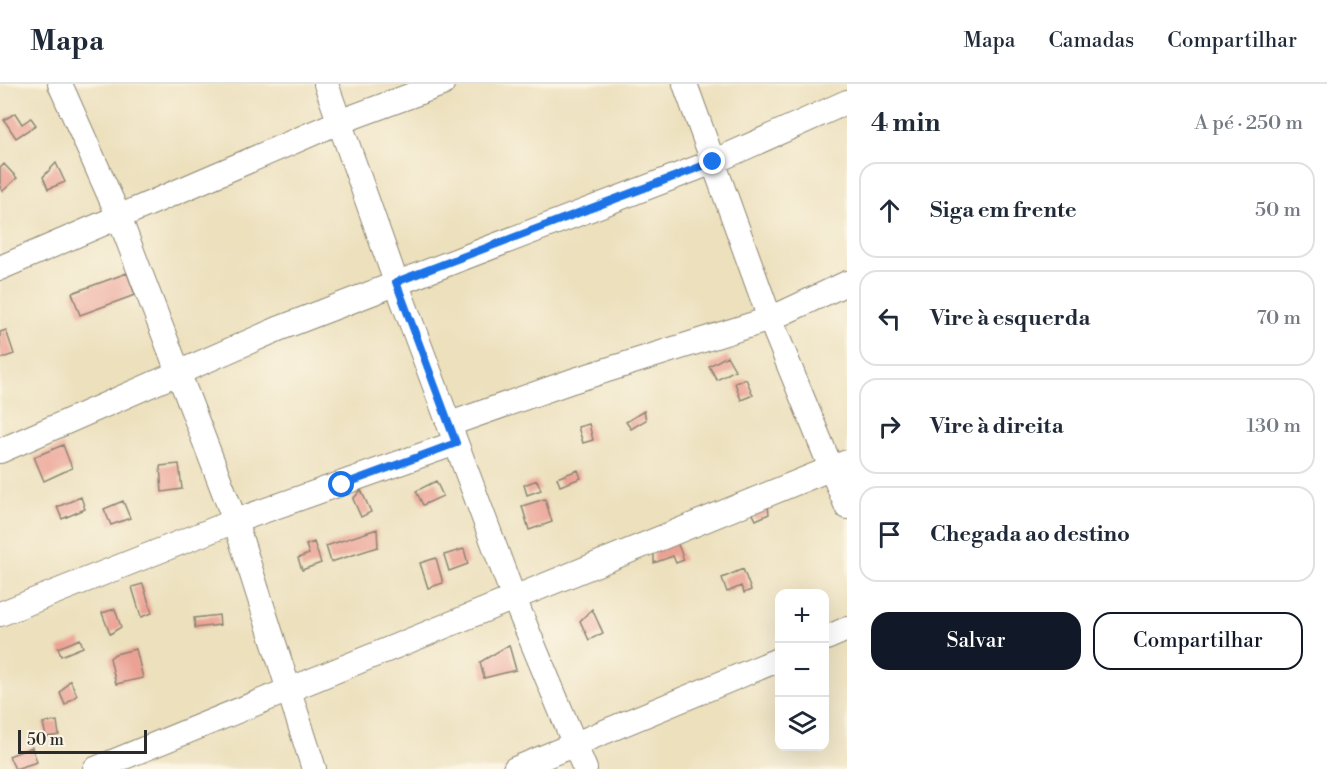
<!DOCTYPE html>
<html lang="pt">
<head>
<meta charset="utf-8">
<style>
  body { margin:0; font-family:"Libre Bodoni",serif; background:#f6f6f7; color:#1f2937 }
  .controls { position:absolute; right:18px; bottom:18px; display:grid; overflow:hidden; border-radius:12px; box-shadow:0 6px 24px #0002 }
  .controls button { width:54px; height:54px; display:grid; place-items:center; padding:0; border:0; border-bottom:2px solid #e0e1e3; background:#fff; color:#1f2937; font:30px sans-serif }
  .scale { position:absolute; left:18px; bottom:15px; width:129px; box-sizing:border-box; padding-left:6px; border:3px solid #2b2b2b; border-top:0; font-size:16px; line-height:21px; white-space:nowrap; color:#2b2b2b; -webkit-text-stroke:4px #fcf5e5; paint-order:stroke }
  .stop { position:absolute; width:18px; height:18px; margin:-14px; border:4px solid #1a73e8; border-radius:50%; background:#fff }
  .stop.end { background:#1a73e8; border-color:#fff; box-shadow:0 2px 6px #0008 }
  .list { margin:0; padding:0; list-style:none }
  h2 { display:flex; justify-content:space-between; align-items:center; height:78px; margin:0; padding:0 24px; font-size:26px }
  h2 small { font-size:20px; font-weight:400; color:#747a83 }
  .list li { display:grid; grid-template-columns:39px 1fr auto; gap:18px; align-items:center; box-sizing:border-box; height:96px; margin:0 12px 12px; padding:0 12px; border:2px solid #e0e1e3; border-radius:18px }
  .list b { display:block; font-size:22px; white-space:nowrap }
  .list em { font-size:20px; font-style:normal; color:#747a83 }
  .actions { display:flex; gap:12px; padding:18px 24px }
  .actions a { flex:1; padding:14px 0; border:2px solid #111827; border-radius:18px; text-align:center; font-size:21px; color:#111827 }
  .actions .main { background:#111827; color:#fff }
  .icon { flex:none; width:33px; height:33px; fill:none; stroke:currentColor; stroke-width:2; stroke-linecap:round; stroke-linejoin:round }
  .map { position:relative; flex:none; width:847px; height:685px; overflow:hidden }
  header { display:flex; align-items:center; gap:36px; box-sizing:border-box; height:84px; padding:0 30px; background:#fff; border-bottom:2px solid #e0e1e3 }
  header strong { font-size:28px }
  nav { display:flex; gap:33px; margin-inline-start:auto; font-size:21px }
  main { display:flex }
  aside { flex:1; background:#fff }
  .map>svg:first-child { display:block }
  .building { fill:#eba194 }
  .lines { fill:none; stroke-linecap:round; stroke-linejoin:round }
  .minor-casing { stroke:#8c8674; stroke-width:26 }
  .minor { stroke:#fff; stroke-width:24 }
  .route { stroke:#1a73e8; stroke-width:8 }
</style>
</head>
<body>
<header>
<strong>Mapa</strong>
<nav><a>Mapa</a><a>Camadas</a><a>Compartilhar</a></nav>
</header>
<main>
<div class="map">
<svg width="847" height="685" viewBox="0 0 847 685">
  <rect width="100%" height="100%" fill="#fcf5e5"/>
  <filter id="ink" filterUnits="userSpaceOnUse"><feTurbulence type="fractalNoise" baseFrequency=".0167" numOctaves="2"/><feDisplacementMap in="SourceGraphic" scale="12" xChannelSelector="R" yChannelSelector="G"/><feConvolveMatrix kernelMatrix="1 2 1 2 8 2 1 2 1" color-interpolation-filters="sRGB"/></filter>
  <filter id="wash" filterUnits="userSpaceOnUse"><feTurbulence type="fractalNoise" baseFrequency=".008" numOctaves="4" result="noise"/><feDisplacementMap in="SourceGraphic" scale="24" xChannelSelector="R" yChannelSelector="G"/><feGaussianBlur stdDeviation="1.35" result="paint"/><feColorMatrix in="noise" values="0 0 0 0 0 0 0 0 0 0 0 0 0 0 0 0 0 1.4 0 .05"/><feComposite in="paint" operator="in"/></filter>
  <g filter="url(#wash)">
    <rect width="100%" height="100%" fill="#ece0bd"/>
    <g id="blocks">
      <path class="building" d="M15,29L22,40L31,34L36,41L16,54L4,36Z
        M56,79L65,98L48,105L43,93Z
        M4,80L17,94L3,107L0,104V84Z
        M127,189L135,211L80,231L72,209Z
        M6,246L14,270L0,275V248Z
        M727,272L735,286L717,296L709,282Z
        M746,295L753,311L741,316L735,299Z
        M644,327L646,336L631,345L626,338Z
        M589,340L593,356L583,359L578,343Z
        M63,361L72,384L44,397L34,373Z
        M179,380L182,405L162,408L160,382Z
        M578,386L581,394L560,402L557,394Z
        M537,396L541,406L527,411L524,401Z
        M436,397L443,412L423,421L416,407Z
        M361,406L371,428L361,433L353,415Z
        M81,413L85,425L62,435L57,423Z
        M545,415L552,438L529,446L522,422Z
        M767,415L769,430L756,436L750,424Z
        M123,417L130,434L111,441L104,425Z
        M377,445L378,463L331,478L326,462Z
        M314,458L321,479L302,486L298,474L309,470L306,461Z
        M677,458L684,476L676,479L673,472L654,479V467Z
        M464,465L468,480L449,487L444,471Z
        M436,474L443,499L428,504L420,479Z
        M743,485L751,506L744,509L741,502L727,508L722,494Z
        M143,500L152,529L141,533L132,503Z
        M115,525L121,543L110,550L102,529Z
        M592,525L603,549L589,556L580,537Z
        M219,531L220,541L195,544L194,534Z
        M80,555L83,563L61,572L58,564Z
        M509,561L516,586L484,594L480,578Z
        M136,565L143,594L116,600L110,574L115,570Z
        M70,596L77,611L65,621L60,609Z
        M57,637L59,651L46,653L43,639Z
        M32,663L37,678L15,685L9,672Z"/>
    </g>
  </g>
  <g filter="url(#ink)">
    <use href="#blocks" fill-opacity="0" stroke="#8c8674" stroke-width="1.5"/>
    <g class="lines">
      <defs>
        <path id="minor" d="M60,0L119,133L235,437L314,685
          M326,0L396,198L513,512L585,685
          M685,0L770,235L847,423
          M0,184L339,38L442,0
          M450,340L572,297L770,235L847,199
          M0,367L278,245L713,78L847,18
          M0,530L235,437L456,359
          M824,555L847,545
          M95,685L847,378
          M515,685L780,575"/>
      </defs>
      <use href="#minor" class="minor-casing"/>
      <use href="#minor" class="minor"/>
    </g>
  </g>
  <g class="lines" filter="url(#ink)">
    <path class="route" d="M342,401L456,359L396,198L713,78"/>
  </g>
</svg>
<div class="controls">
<button>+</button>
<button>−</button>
<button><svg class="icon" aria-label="layers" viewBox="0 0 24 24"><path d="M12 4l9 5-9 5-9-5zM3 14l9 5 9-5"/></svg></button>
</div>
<div class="scale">50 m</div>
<div class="stop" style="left:342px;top:401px"></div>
<div class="stop end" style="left:713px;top:78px"></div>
</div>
<aside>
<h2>4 min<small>A pé · 250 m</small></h2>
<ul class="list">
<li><svg class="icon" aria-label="ahead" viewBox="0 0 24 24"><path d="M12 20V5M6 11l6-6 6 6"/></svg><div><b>Siga em frente</b></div><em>50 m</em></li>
<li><svg class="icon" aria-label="left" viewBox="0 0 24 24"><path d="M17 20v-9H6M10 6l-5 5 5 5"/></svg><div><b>Vire à esquerda</b></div><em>70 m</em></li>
<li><svg class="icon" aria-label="right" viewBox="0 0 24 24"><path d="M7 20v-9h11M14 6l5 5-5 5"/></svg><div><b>Vire à direita</b></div><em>130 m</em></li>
<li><svg class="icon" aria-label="arrive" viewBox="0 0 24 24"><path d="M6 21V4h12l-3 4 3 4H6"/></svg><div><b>Chegada ao destino</b></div></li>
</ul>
<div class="actions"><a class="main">Salvar</a><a>Compartilhar</a></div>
</aside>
</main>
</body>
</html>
